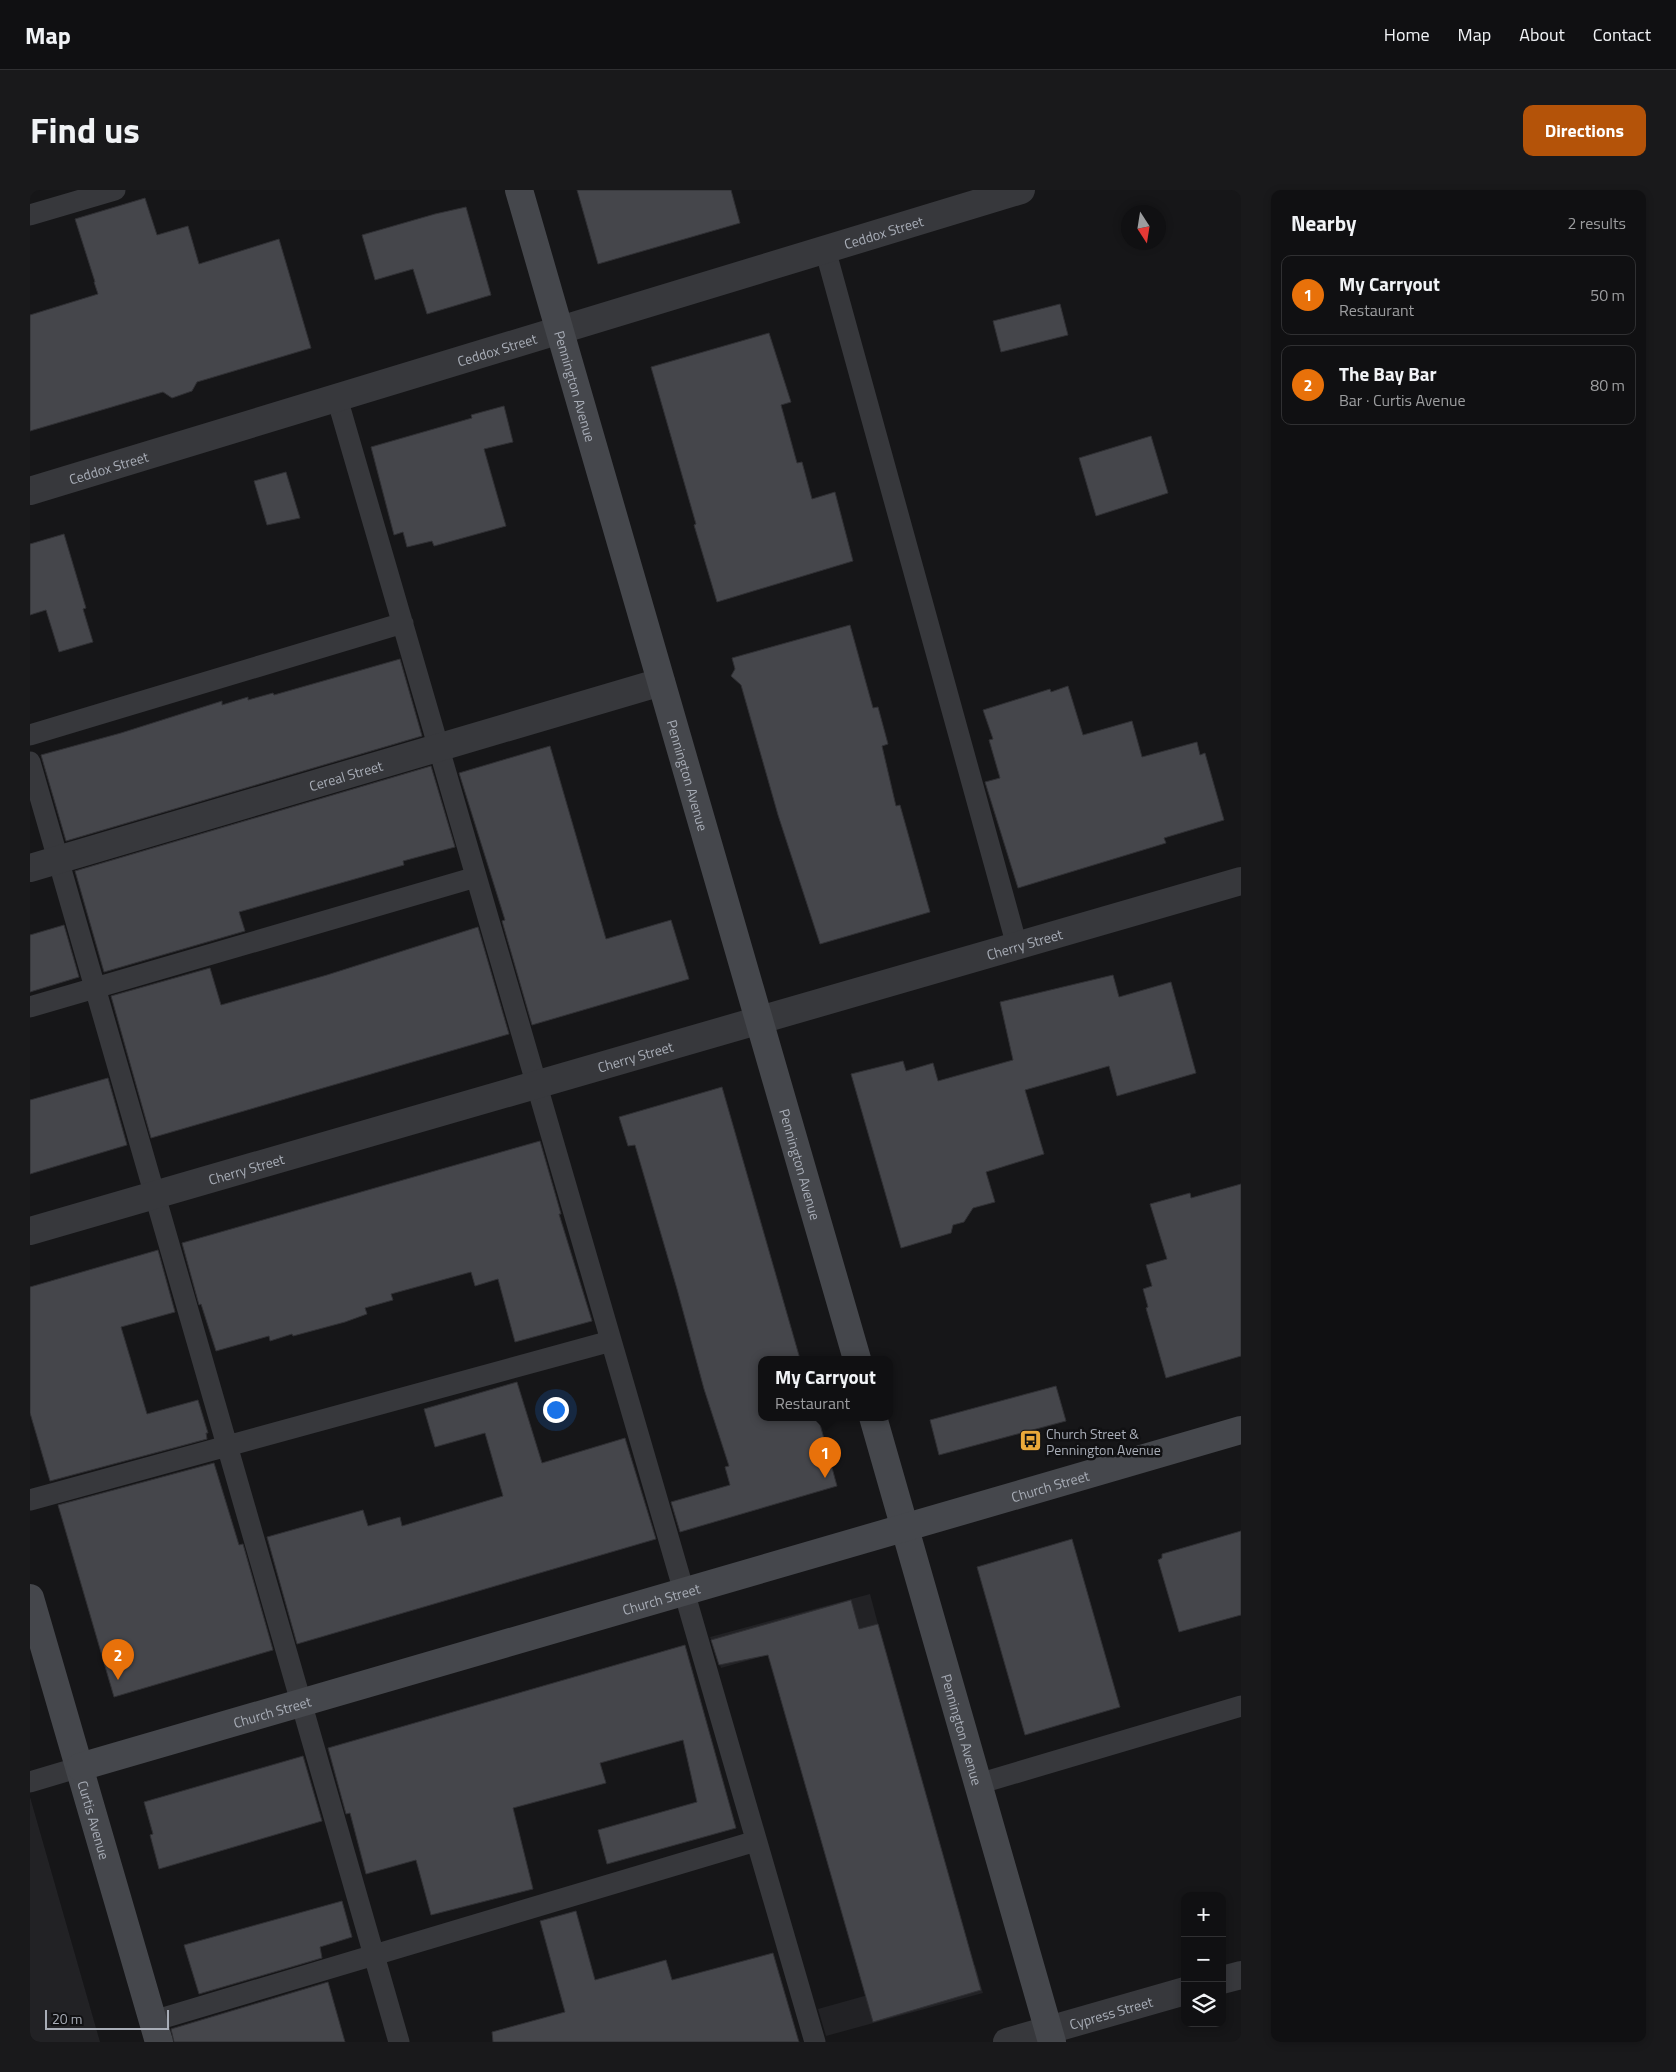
<!DOCTYPE html>
<html lang="en">
<head>
<meta charset="utf-8">
<style>
  body { margin:0; font-family:"Titillium Web",sans-serif; background:#19191b; color:#f1f3f6 }
  .controls { position:absolute; right:15px; bottom:15px; display:grid; overflow:hidden; border-radius:10px; box-shadow:0 2px 8px #0003 }
  .controls button { width:45px; height:45px; display:grid; place-items:center; padding:0; border:0; border-bottom:1px solid #303032; background:#101012; color:#f1f3f6; font:25px sans-serif }
  .compass { position:absolute; left:1091px; top:15px; width:45px; height:45px; border-radius:50%; background:#101012; box-shadow:0 2px 8px #0003; rotate:168deg }
  .scale { position:absolute; left:15px; bottom:12px; width:124px; box-sizing:border-box; padding-left:5px; border:2px solid #a8adb7; border-top:0; font-size:14px; line-height:18px; white-space:nowrap; color:#a8adb7; -webkit-text-stroke:4px #111113; paint-order:stroke }
  .you { position:absolute; left:525px; top:1219px; width:18px; height:18px; margin:-12px; border:4px solid #fff; border-radius:50%; background:#1a73e8; box-shadow:0 0 0 8px #1a73e833 }
  .badge { display:grid; place-items:center; width:32px; height:32px; border-radius:50%; background:#b45309; color:#fff; font-size:16px; font-weight:700 }
  .pin { position:absolute; translate:-50% -41px; filter:drop-shadow(0 1px 2px #0008) }
  .pin::after { content:''; position:absolute; top:26px; width:18px; height:15px; background:inherit; clip-path:polygon(0 0,100% 0,50% 100%) }
  .popup { position:absolute; left:728px; top:1166px; width:135px; height:65px; box-sizing:border-box; display:grid; place-content:center; border-radius:10px; background:#101012; filter:drop-shadow(0 1px 4px #0005); font-size:16px; white-space:nowrap; color:#9c9d9f }
  .popup b { font-size:19px; color:#f1f3f6 }
  .popup::after { content:''; position:absolute; left:50%; top:100%; margin-left:-10px; border:10px solid transparent; border-top-color:#101012 }
  .list { margin:0; padding:0; list-style:none }
  h2 { display:flex; justify-content:space-between; align-items:center; height:65px; margin:0; padding:0 20px; font-size:21px }
  h2 small { font-size:16px; font-weight:400; color:#9c9d9f }
  .list li { display:grid; grid-template-columns:32px 1fr auto; gap:15px; align-items:center; box-sizing:border-box; height:80px; margin:0 10px 10px; padding:0 10px; border:1px solid #303032; border-radius:10px }
  .list b { display:block; font-size:19px; white-space:nowrap }
  .list p { margin:0; font-size:16px; white-space:nowrap; color:#9c9d9f }
  .list em { font-size:16px; font-style:normal; color:#9c9d9f }
  .icon { flex:none; width:28px; height:28px; fill:none; stroke:currentColor; stroke-width:2; stroke-linecap:round; stroke-linejoin:round }
  .map { position:relative; flex:none; width:1211px; height:1852px; overflow:hidden; border-radius:10px }
  header { display:flex; align-items:center; gap:30px; box-sizing:border-box; height:70px; padding:0 25px; background:#101012; border-bottom:1px solid #303032 }
  header strong { font-size:24px }
  nav { display:flex; gap:28px; margin-inline-start:auto; font-size:18px }
  .intro { display:flex; align-items:center; justify-content:space-between; box-sizing:border-box; height:120px; padding:0 30px }
  h1 { margin:0; font-size:35px }
  .button { padding:12px 22px; border-radius:10px; background:#b45309; color:#fff; font-size:18px; font-weight:700 }
  main { display:flex; gap:30px; padding:0 30px }
  aside { flex:1; background:#101012; border-radius:10px; box-shadow:0 2px 8px #0003 }
  .map>svg:first-child { display:block }
  .built { fill:#222225 }
  .building { fill:#45464b; stroke:#303034 }
  .lines { fill:none; stroke-linecap:round; stroke-linejoin:round }
  .service { stroke:#37383c; stroke-width:21 }
  .minor { stroke:#37383c; stroke-width:28 }
  .secondary { stroke:#45474c; stroke-width:28 }
  .labels { text-anchor:middle; dominant-baseline:central; stroke-width:5; stroke-linejoin:round; paint-order:stroke }
  .street-label { font-size:14px; fill:#a8adb7; stroke:#111113 }
  .poi-label { font-size:14px; fill:#a8adb7; stroke:#111113; text-anchor:start }
</style>
</head>
<body>
<header>
<strong>Map</strong>
<nav><a>Home</a><a>Map</a><a>About</a><a>Contact</a></nav>
</header>
<div class="intro"><h1>Find us</h1><a class="button">Directions</a></div>
<main>
<div class="map">
<svg width="1211" height="1852" viewBox="0 0 1211 1852">
  <rect width="100%" height="100%" fill="#161618"/>
  <path class="built" d="M840,1404L848,1434L691,1478L680,1447Z
    M0,1607L70,1852H0Z
    M945,1775L953,1803L796,1846L788,1819Z"/>
  <path class="building" d="M547,0H701L710,33L568,74Z
    M115,8L127,45L158,36L169,74L249,49L281,158L167,192L162,201L142,208L133,202L0,241V125L68,104L64,92H65L45,29Z
    M436,17L461,105L397,124L383,79L345,90L332,45L405,24Z
    M1030,114L1038,145L971,162L963,131Z
    M739,143L761,212L751,215L767,273L772,272L782,309L805,302L823,371L687,412L664,335L666,334L621,177Z
    M474,216L483,252L454,259L476,336L404,356L402,351L377,357L373,342L364,345L341,257L442,228L441,225Z
    M1121,246L1138,303L1066,326L1049,268Z
    M256,282L270,328L237,335L224,291Z
    M34,344L56,418L53,419L63,452L29,462L16,420L0,425V354Z
    M820,435L843,518L848,517L858,554L852,556L866,616L870,615L900,722L790,754L748,625L711,495L701,486L705,479L702,468Z
    M370,469L392,546L36,651L11,565L91,543L192,511V515L218,507V510L243,503L244,505Z
    M1038,496L1053,545L1102,531L1112,567L1167,552L1170,565L1175,563L1194,630L1134,648L1136,653L988,698L955,592L970,588L959,550L963,549L953,520L1020,499L1021,502Z
    M520,556L576,749L641,730L659,789L502,835L472,731L475,730L429,583Z
    M401,576L425,657L373,671L374,675L209,722L215,741L74,782L45,681Z
    M34,735L49,787L0,802V745Z
    M448,737L479,844L121,948L81,806L180,778L191,815L297,785Z
    M1083,785L1089,807L1141,792L1166,883L1087,906L1079,876L995,900L1014,964L956,982L965,1012L943,1018L934,1032L923,1035L921,1043L871,1058L821,884L873,871L876,881L903,873L908,891L983,870L970,812Z
    M78,888L97,955L0,984V910Z
    M692,897L770,1169H731V1227H788L807,1296L650,1342L641,1312L700,1295L695,1277L699,1276L674,1199L647,1099L605,955L598,956L589,927Z
    M510,951L531,1024H529L562,1131L485,1152L468,1089L445,1096L441,1082L361,1104L363,1110L335,1118L337,1124L315,1132L263,1146L262,1144L240,1151L239,1146L186,1161L171,1114L169,1115L152,1053Z
    M1211,994V1166L1136,1188L1116,1118L1118,1117L1113,1099L1122,1096L1116,1075L1137,1069L1120,1014L1160,1003L1161,1008Z
    M128,1060L145,1122L91,1137L117,1224L168,1210L178,1243H176L177,1249L20,1291L0,1223V1097Z
    M487,1192L512,1273L595,1248L626,1349L267,1454L237,1347L333,1320L338,1336L370,1327L372,1336L473,1306L455,1243L405,1257L394,1219Z
    M1026,1196L1036,1231L909,1265L900,1230Z
    M184,1273L209,1355L213,1354L243,1460L84,1507L28,1315Z
    M1211,1341V1425L1149,1442L1128,1370L1132,1368V1364Z
    M1042,1349L1090,1517L995,1545L947,1377Z
    M821,1410L829,1439L848,1434L951,1800L843,1832L738,1465L689,1475L681,1450Z
    M655,1455L706,1638L577,1674L568,1640L667,1612L653,1550L570,1573L576,1593L483,1618L503,1699L401,1725L386,1670L336,1684L320,1623L316,1624L298,1558Z
    M273,1566L292,1631L129,1679L120,1645L123,1644L114,1612Z
    M312,1711L322,1747L290,1757L292,1768L169,1804L154,1755Z
    M546,1721L565,1790L636,1770L642,1790L743,1763L769,1852H463L462,1842L535,1822L510,1731Z
    M298,1792L315,1852H144L141,1839Z"/>
  <g class="lines">
    <path class="service" d="M0,25L85,0
      M795,59L987,756
      M307,208L785,1852
      M0,545L373,433
      M0,572L369,1852
      M0,817L446,687
      M0,1310L581,1151
      M0,1592L50,1577
      M948,1594L1211,1516
      M123,1831L726,1651"/>
    <g class="minor">
      <path id="s1" d="M0,301L991,0"/>
      <path id="s2" d="M0,678L631,492"/>
      <path id="s3" d="M0,1041L1211,691"/>
      <path d="M1192,1790L1211,1785"/>
      <path id="s4" d="M977,1852L1155,1801"/>
    </g>
    <g class="secondary">
      <path id="s5" d="M489,0L827,1169"/>
      <path id="s6" d="M843,1227L1022,1852"/>
      <path id="s7" d="M0,1408L129,1852"/>
      <path id="s8" d="M50,1577L1211,1240"/>
    </g>
  </g>
  <defs>
    <symbol id="bus-square" viewBox="-11 -11 22 22"><rect x="-9" y="-9" width="18" height="18" rx="4" fill="#eba93a" stroke="#111113"/><path d="M-5-6H5V4H4V6H2V4H-2V6H-4V4H-5ZM-3.5-4V0h7V-4ZM-3.5 1.2v1.5H-2V1.2ZM2 1.2v1.5H3.5V1.2Z" fill="#111"/></symbol>
  </defs>
  <g fill-rule="evenodd">
    <use href="#bus-square" x="988" y="1238" width="25" height="25"/>
  </g>
  <g class="labels">
    <g class="street-label">
      <text stroke="none"><textPath href="#s1" startOffset="892">Ceddox Street</textPath></text>
      <text stroke="none"><textPath href="#s1" startOffset="488">Ceddox Street</textPath></text>
      <text stroke="none"><textPath href="#s5" startOffset="204">Pennington Avenue</textPath></text>
      <text stroke="none"><textPath href="#s1" startOffset="82">Ceddox Street</textPath></text>
      <text stroke="none"><textPath href="#s2" startOffset="329">Cereal Street</textPath></text>
      <text stroke="none"><textPath href="#s5" startOffset="609">Pennington Avenue</textPath></text>
      <text stroke="none"><textPath href="#s3" startOffset="1035">Cherry Street</textPath></text>
      <text stroke="none"><textPath href="#s3" startOffset="630">Cherry Street</textPath></text>
      <text stroke="none"><textPath href="#s5" startOffset="1014">Pennington Avenue</textPath></text>
      <text stroke="none"><textPath href="#s3" startOffset="225">Cherry Street</textPath></text>
      <text stroke="none"><textPath href="#s8" startOffset="1010">Church Street</textPath></text>
      <text stroke="none"><textPath href="#s8" startOffset="605">Church Street</textPath></text>
      <text stroke="none"><textPath href="#s8" startOffset="200">Church Street</textPath></text>
      <text stroke="none"><textPath href="#s6" startOffset="325">Pennington Avenue</textPath></text>
      <text stroke="none"><textPath href="#s7" startOffset="231">Curtis Avenue</textPath></text>
      <text stroke="none"><textPath href="#s4" startOffset="108">Cypress Street</textPath></text>
    </g>
    <g class="poi-label">
      <text x="1016" y="1243">Church Street &amp;<tspan x="1016" dy="16">Pennington Avenue</tspan></text>
    </g>
  </g>
</svg>
<div class="controls">
<button>+</button>
<button>−</button>
<button><svg class="icon" aria-label="layers" viewBox="0 0 24 24"><path d="M12 4l9 5-9 5-9-5zM3 14l9 5 9-5"/></svg></button>
</div>
<svg class="compass" viewBox="-18 -18 36 36"><path d="M0-13l5 13h-10z" fill="#e53935"/><path d="M0 13l5-13h-10z" fill="#9c9d9f"/></svg>
<div class="scale">20 m</div>
<div class="you"></div>
<div class="pin badge" style="left:795px;top:1288px;background:#e8710a">1</div>
<div class="popup"><b>My Carryout</b>Restaurant</div>
<div class="pin badge" style="left:88px;top:1490px;background:#e8710a">2</div>
</div>
<aside>
<h2>Nearby<small>2 results</small></h2>
<ul class="list">
<li><span class="badge" style="background:#e8710a">1</span><div><b>My Carryout</b><p>Restaurant</p></div><em>50 m</em></li>
<li><span class="badge" style="background:#e8710a">2</span><div><b>The Bay Bar</b><p>Bar · Curtis Avenue</p></div><em>80 m</em></li>
</ul>
</aside>
</main>
</body>
</html>
